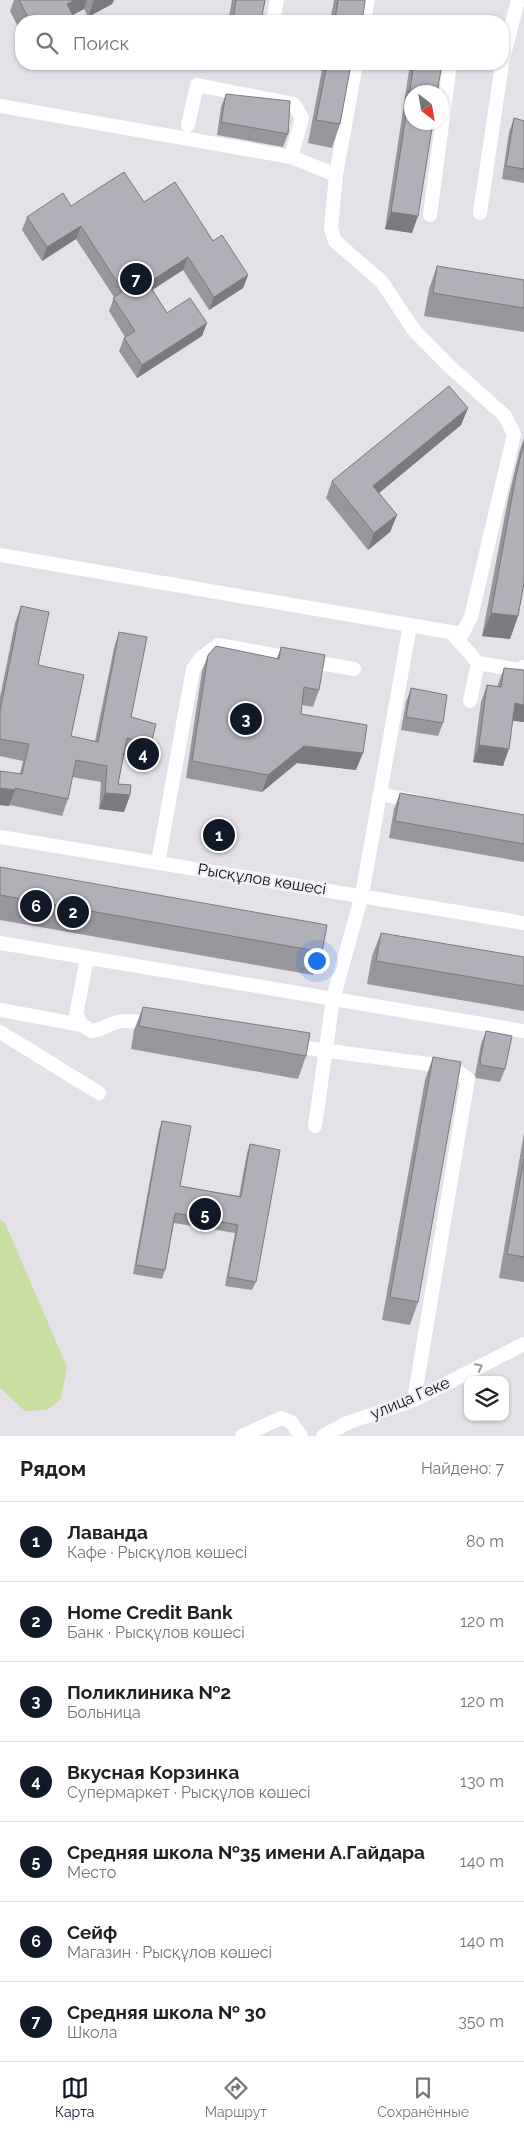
<!DOCTYPE html>
<html lang="ru">
<head>
<meta charset="utf-8">
<style>
  body { margin:0; font-family:Raleway,sans-serif; background:#f6f6f6; color:#202124 }
  .controls { position:absolute; right:15px; bottom:15px; display:grid; overflow:hidden; border-radius:10px; box-shadow:0 1px 4px #0004 }
  .controls button { width:45px; height:45px; display:grid; place-items:center; padding:0; border:0; border-bottom:1px solid #e0e0e0; background:#fff; color:#202124; font:25px sans-serif }
  .compass { position:absolute; left:404px; top:85px; width:45px; height:45px; border-radius:50%; background:#fff; box-shadow:0 1px 4px #0004; rotate:149deg }
  .you { position:absolute; left:316px; top:960px; width:18px; height:18px; margin:-12px; border:4px solid #fff; border-radius:50%; background:#1a73e8; box-shadow:0 0 0 8px #1a73e833 }
  .badge { display:grid; place-items:center; width:32px; height:32px; border-radius:50%; background:#111827; color:#fff; font-size:16px; font-weight:700 }
  .pin { position:absolute; translate:-50% -50%; border:2px solid #fff; box-shadow:0 1px 5px #0006 }
  .list { margin:0; padding:0; list-style:none }
  h2 { display:flex; justify-content:space-between; align-items:center; height:65px; margin:0; padding:0 20px; font-size:21px }
  h2 small { font-size:16px; font-weight:400; color:#757577 }
  .list li { display:grid; grid-template-columns:32px 1fr auto; gap:15px; align-items:center; box-sizing:border-box; height:80px; padding:0 20px; border-top:1px solid #e0e0e0 }
  .list b { display:block; font-size:19px; white-space:nowrap }
  .list p { margin:0; font-size:16px; white-space:nowrap; color:#757577 }
  .list em { font-size:16px; font-style:normal; color:#757577 }
  .icon { flex:none; width:28px; height:28px; fill:none; stroke:currentColor; stroke-width:2; stroke-linecap:round; stroke-linejoin:round }
  .map { position:relative; flex:none; width:524px; height:1436px; overflow:hidden }
  .search { position:absolute; background:#fff; box-shadow:0 1px 4px #0004; left:15px; right:15px; top:15px; height:55px; display:flex; align-items:center; gap:12px; box-sizing:border-box; padding:0 18px; border-radius:20px; color:#757577; font-size:19px }
  .sheet { height:625px; background:#fff }
  nav { display:flex; justify-content:space-around; align-items:center; box-sizing:border-box; height:70px; border-top:1px solid #e0e0e0; background:#fff; font-size:14px; color:#757577 }
  nav a { display:grid; justify-items:center; gap:2px }
  nav .on { color:#111827 }
  .map>svg:first-child { display:block }
  .green { fill:#c9dea1 }
  .lines { fill:none; stroke-linecap:round; stroke-linejoin:round }
  .minor { stroke:#fff; stroke-width:14 }
  .wall { fill:#98969d }
  .shaded-wall { fill:#7c7a80 }
  .building { fill:#b1afb7; stroke:#7c7a80 }
  .oneway { stroke:#9f9e9f }
  .labels { text-anchor:middle; dominant-baseline:central; stroke-width:4.5; stroke-linejoin:round; paint-order:stroke }
  .street-label { font-size:16px; fill:#0e0d10; stroke:#f1eef7 }
</style>
</head>
<body>
<div class="map">
<svg width="524" height="1436" viewBox="0 0 524 1436">
  <rect width="100%" height="100%" fill="#e4e1e9"/>
  <path class="green" d="M0,1219L5,1223L67,1367L61,1399L47,1410L25,1411L0,1388Z"/>
  <g class="lines">
    <path class="minor" d="M273,21L277,0
      M364,21L368,0
      M503,59L518,0
      M0,106L291,157L336,175L331,228L335,241L382,282L413,329L448,365L505,416L514,434L471,617L462,634L0,555
      M188,125L197,85L294,104L302,118L291,157
      M336,175L356,64
      M480,213L502,64
      M430,215L450,64
      M451,632L478,663L470,701
      M478,663L519,670L524,667
      M380,794L415,801
      M0,837L524,923
      M158,863L193,669L201,658L218,645L354,669
      M0,943L524,1031
      M87,958L76,1015L82,1025L92,1031C102,1030 109,1024 118,1022C130,1019 143,1023 155,1025
      M0,1010L82,1025
      M0,1032L99,1093
      M290,1046L452,1067L468,1079L414,1400
      M315,1126L333,999L362,895L410,625
      M242,1436L281,1418L291,1422L301,1436
      M323,1436L347,1423L414,1400L524,1344"/>
  </g>
  <path class="wall" d="M14,0H114L112,4L88,17L84,9L73,15L76,21H21V33L10,11Z
    M232,0H265L261,21H228Z
    M334,0H365L362,21H330Z
    M38,64H53L41,70Z
    M323,64H351L340,124L332,148L308,143Z
    M410,64H442L412,233L385,229Z
    M226,94L288,134L283,147L217,135L221,107Z
    M514,118L524,121V183L502,179L509,132Z
    M144,202L213,241L248,275L243,288L209,310L183,270L152,290L167,313L202,336L137,378L119,351L124,338L125,337L109,311L114,297L76,239L42,261L22,230L27,217L71,206Z
    M437,266L524,280V332L424,316L429,289Z
    M468,408L461,425L379,493L397,515L390,532L368,550L326,498L332,481Z
    M524,438V583L518,616L510,639L482,636L508,499L519,453Z
    M21,606L38,665L71,736L95,741L114,648L119,632L131,717L151,744L145,761L124,755L118,784L130,795L124,812L99,809L101,782L72,777L68,799L62,816L10,805L9,806L0,805V771L20,774L23,761L0,756V697L15,623Z
    M281,647L319,690L313,707L302,705L301,714L356,770L297,763L262,792L186,778L202,671L208,655L277,658Z
    M504,668L524,722L513,721L503,766L473,762L481,702L487,685L497,687Z
    M411,688L443,723L438,736L401,730L406,702Z
    M400,793L524,815V862L389,838L394,809Z
    M0,867L322,952L313,975L0,920Z
    M381,933L524,957V1011L367,984L372,956Z
    M143,1007L306,1056L298,1079L131,1049L134,1030Z
    M486,1031L505,1069L500,1082L476,1078L475,1075L481,1044Z
    M433,1057L418,1302L410,1325L382,1320L425,1080Z
    M162,1121L180,1186L239,1196L247,1153L250,1144L256,1282L252,1290L225,1286L235,1233L174,1223L165,1270L162,1279L133,1274L159,1130Z
    M524,1133V1282L499,1278Z"/>
  <path class="shaded-wall" d="M75,0H87L84,9L61,21L67,4Z
    M94,0H114L112,4L88,17Z
    M44,64H53L41,70Z
    M391,212L418,216L412,233L385,229Z
    M81,226L76,239L42,261L47,247Z
    M188,257L183,270L143,296L148,283Z
    M248,275L243,288L209,310L214,297Z
    M207,323L202,336L137,378L142,365Z
    M468,408L461,425L367,503L373,486Z
    M397,515L390,532L368,550L374,533Z
    M491,613L518,616L510,639L482,636Z
    M515,703L524,705V722L509,720Z
    M479,745L509,749L503,766L473,762Z
    M304,746L363,753L356,770L297,763L262,792L268,775Z
    M0,788L15,790L9,806L0,805Z
    M105,793L130,795L124,812L99,809Z"/>
  <path class="building" d="M19,0H75L67,4L76,21H30Z
    M236,0H265L261,21H233Z
    M338,0H365V2L362,21H335Z
    M327,64H351L340,124L316,120Z
    M414,64H442L437,92H412V122H433L418,216L391,212Z
    M226,94L290,101L288,134L221,122Z
    M514,118L524,121V169L506,166Z
    M124,172L144,202L175,182L213,241L222,235L248,275L214,297L188,257L148,283L167,313L190,298L207,323L142,365L124,338L135,331L113,298L123,291L81,226L47,247L27,217L63,193L71,206Z
    M437,266L524,280V308L433,293Z
    M449,386L468,408L373,486L397,515L374,533L332,481Z
    M524,442V583L518,616L491,613L516,475Z
    M21,606L49,612L38,665L84,675L71,736L98,742L119,632L147,637L131,717L156,724L151,744L127,738L118,784L131,785L130,795L105,793L107,766L76,760L68,799L15,788V790L0,788V771L22,774L29,744L0,739V711Z
    M216,646L279,659L281,647L325,655L319,690L304,687L301,714L367,725L363,753L304,746L268,775L192,761L208,655Z
    M504,668L524,670V705L515,703L509,749L479,745L487,685L501,687Z
    M411,688L447,695L443,723L406,717Z
    M400,793L524,815V844L395,821Z
    M0,867L327,925L322,952L0,895Z
    M381,933L524,957V986L376,961Z
    M143,1007L310,1033L306,1056L139,1026Z
    M486,1031L512,1036L505,1069L481,1065L480,1061Z
    M433,1057L461,1062L418,1302L390,1297Z
    M162,1121L191,1126L180,1186L241,1197L250,1144L280,1150L256,1282L228,1277L238,1225L175,1213L165,1270L136,1265Z
    M524,1159V1257L507,1254Z"/>
  <defs><path id="oneway-chevron" d="M-2-3.5L2.5 0L-2 3.5" fill="none" stroke-width="1.6" stroke-linecap="round" stroke-linejoin="round" transform="scale(1.25)"/></defs>
  <use class="oneway" href="#oneway-chevron" transform="translate(479 1367) rotate(-27)"/>
  <g class="labels">
    <g class="street-label">
      <text transform="translate(262 879) rotate(9)">Рысқұлов көшесі</text>
      <text transform="translate(410 1398) rotate(-23)">улица Геке</text>
    </g>
  </g>
</svg>
<div class="controls">
<button><svg class="icon" aria-label="layers" viewBox="0 0 24 24"><path d="M12 4l9 5-9 5-9-5zM3 14l9 5 9-5"/></svg></button>
</div>
<svg class="compass" viewBox="-18 -18 36 36"><path d="M0-13l5 13h-10z" fill="#e53935"/><path d="M0 13l5-13h-10z" fill="#757577"/></svg>
<div class="you"></div>
<div class="pin badge" style="left:219px;top:835px">1</div>
<div class="pin badge" style="left:73px;top:912px">2</div>
<div class="pin badge" style="left:246px;top:719px">3</div>
<div class="pin badge" style="left:143px;top:754px">4</div>
<div class="pin badge" style="left:205px;top:1214px">5</div>
<div class="pin badge" style="left:36px;top:906px">6</div>
<div class="pin badge" style="left:136px;top:279px">7</div>
<div class="search"><svg class="icon" aria-label="search" viewBox="0 0 24 24"><circle cx="10" cy="10" r="6"/><path d="M15 15l6 6"/></svg>Поиск</div>
</div>
<section class="sheet">
<h2>Рядом<small>Найдено: 7</small></h2>
<ul class="list">
<li><span class="badge">1</span><div><b>Лаванда</b><p>Кафе · Рысқұлов көшесі</p></div><em>80 m</em></li>
<li><span class="badge">2</span><div><b>Home Credit Bank</b><p>Банк · Рысқұлов көшесі</p></div><em>120 m</em></li>
<li><span class="badge">3</span><div><b>Поликлиника №2</b><p>Больница</p></div><em>120 m</em></li>
<li><span class="badge">4</span><div><b>Вкусная Корзинка</b><p>Супермаркет · Рысқұлов көшесі</p></div><em>130 m</em></li>
<li><span class="badge">5</span><div><b>Средняя школа №35 имени А.Гайдара</b><p>Место</p></div><em>140 m</em></li>
<li><span class="badge">6</span><div><b>Сейф</b><p>Магазин · Рысқұлов көшесі</p></div><em>140 m</em></li>
<li><span class="badge">7</span><div><b>Средняя школа № 30</b><p>Школа</p></div><em>350 m</em></li>
</ul>
</section>
<nav>
<a class="on"><svg class="icon" aria-label="map" viewBox="0 0 24 24"><path d="M3 6l6-2 6 2 6-2v14l-6 2-6-2-6 2zM9 4v14M15 6v14"/></svg>Карта</a>
<a><svg class="icon" aria-label="directions" viewBox="0 0 24 24"><path d="M12 3l9 9-9 9-9-9zM9 14v-3h6M13 9l2 2-2 2"/></svg>Маршрут</a>
<a><svg class="icon" aria-label="saved" viewBox="0 0 24 24"><path d="M7 4h10v16l-5-4-5 4z"/></svg>Сохранённые</a>
</nav>
</body>
</html>
